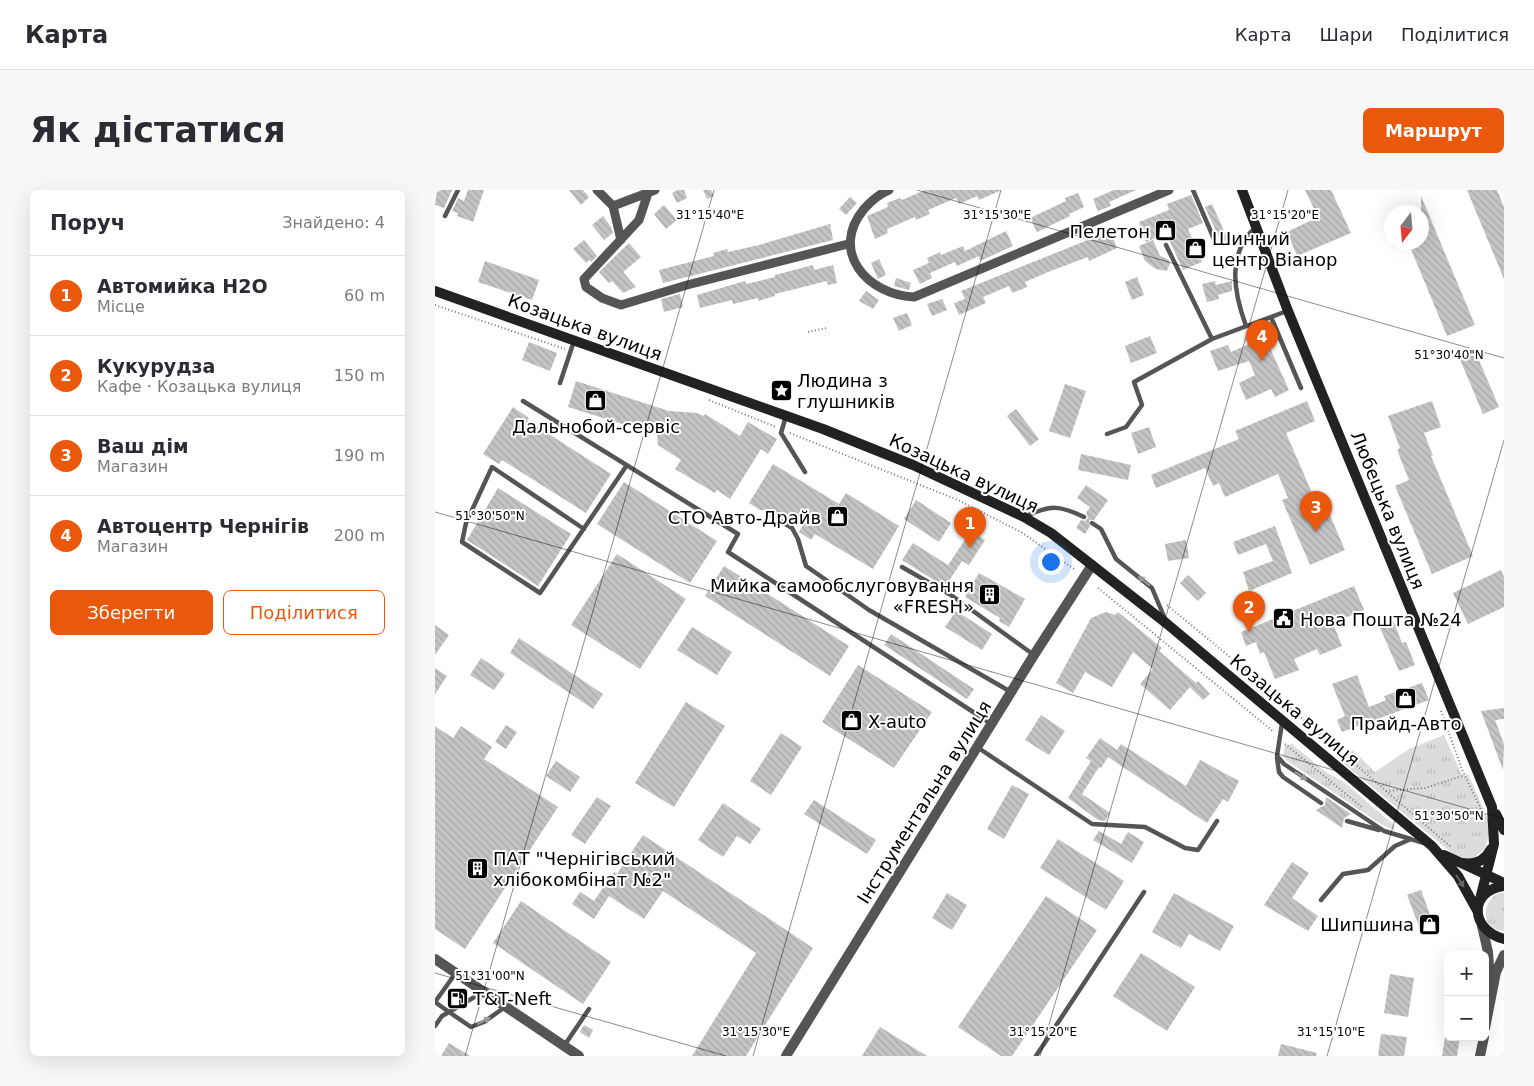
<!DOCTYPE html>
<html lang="uk">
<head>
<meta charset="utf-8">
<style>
  body { margin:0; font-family:"DejaVu Sans",sans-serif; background:#f7f7f7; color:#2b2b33 }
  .controls { position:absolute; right:15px; bottom:15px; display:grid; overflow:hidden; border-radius:8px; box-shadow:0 5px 20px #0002 }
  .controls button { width:45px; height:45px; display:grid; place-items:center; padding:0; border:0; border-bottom:1px solid #e1e1e2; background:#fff; color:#2b2b33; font:25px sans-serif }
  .compass { position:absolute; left:949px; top:15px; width:45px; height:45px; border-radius:50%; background:#fff; box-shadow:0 5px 20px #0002; rotate:196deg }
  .you { position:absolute; left:615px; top:371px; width:18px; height:18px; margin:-12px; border:4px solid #fff; border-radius:50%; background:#1a73e8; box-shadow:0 0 0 8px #1a73e833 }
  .badge { display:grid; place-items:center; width:32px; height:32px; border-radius:50%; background:#ea580c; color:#fff; font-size:16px; font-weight:700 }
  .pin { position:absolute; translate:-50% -41px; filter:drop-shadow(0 1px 2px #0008) }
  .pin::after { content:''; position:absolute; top:26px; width:18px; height:15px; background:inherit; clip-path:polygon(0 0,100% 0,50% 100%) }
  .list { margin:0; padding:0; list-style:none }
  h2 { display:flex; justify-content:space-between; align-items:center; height:65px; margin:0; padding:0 20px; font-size:21px }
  h2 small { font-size:16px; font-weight:400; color:#7c7c81 }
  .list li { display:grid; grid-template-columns:32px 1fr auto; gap:15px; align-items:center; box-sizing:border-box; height:80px; padding:0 20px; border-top:1px solid #e1e1e2 }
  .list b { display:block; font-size:19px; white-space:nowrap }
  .list p { margin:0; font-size:16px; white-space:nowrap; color:#7c7c81 }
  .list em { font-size:16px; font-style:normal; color:#7c7c81 }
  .actions { display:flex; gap:10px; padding:15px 20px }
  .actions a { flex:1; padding:11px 0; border:1px solid #ea580c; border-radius:8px; text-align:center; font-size:18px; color:#ea580c }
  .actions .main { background:#ea580c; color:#fff }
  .map { position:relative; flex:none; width:1069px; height:866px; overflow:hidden; border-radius:8px }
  header { display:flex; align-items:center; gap:30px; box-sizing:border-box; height:70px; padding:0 25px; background:#fff; border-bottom:1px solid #e1e1e2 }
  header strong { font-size:24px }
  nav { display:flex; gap:28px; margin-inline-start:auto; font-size:18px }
  .intro { display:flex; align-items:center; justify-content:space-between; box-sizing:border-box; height:120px; padding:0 30px }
  h1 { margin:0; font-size:35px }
  .button { padding:12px 22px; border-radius:8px; background:#ea580c; color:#fff; font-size:18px; font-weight:700 }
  main { display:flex; gap:30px; padding:0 30px }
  aside { flex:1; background:#fff; border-radius:8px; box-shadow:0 5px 20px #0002 }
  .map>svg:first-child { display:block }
  .grass { fill:url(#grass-tufts) }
  .building { fill:url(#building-back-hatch) }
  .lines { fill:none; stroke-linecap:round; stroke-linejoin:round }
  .path { stroke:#777; stroke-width:2; stroke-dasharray:1 2.5; stroke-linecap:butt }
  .service { stroke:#555; stroke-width:4.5 }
  .minor { stroke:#555; stroke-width:9 }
  .tertiary { stroke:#555; stroke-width:10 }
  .secondary { stroke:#222; stroke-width:10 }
  .oneway { fill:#999 }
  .oneway2 { fill:#646464 }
  .ticks { fill:none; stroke:#000; stroke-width:1; stroke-opacity:0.45 }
  .labels { text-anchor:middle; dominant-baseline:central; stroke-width:4; stroke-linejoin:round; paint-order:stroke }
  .poi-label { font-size:18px; fill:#000; stroke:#fff; text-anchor:start }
  .street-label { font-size:18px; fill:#000; stroke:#fff }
  .ticks-label { font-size:12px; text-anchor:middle; fill:#000; stroke:#fff; stroke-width:4; stroke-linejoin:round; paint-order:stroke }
</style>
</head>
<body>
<header>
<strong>Карта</strong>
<nav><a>Карта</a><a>Шари</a><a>Поділитися</a></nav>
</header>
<div class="intro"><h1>Як дістатися</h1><a class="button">Маршрут</a></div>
<main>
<aside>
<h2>Поруч<small>Знайдено: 4</small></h2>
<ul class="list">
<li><span class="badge">1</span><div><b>Автомийка H2O</b><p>Місце</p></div><em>60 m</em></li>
<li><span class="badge">2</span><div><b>Кукурудза</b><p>Кафе · Козацька вулиця</p></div><em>150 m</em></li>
<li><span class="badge">3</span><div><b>Ваш дім</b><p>Магазин</p></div><em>190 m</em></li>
<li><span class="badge">4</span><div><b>Автоцентр Чернігів</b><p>Магазин</p></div><em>200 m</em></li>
</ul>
<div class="actions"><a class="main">Зберегти</a><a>Поділитися</a></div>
</aside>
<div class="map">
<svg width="1069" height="866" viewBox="0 0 1069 866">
  <defs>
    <pattern id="grass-tufts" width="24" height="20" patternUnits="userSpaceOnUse" patternTransform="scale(1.25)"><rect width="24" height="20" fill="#dcdcdc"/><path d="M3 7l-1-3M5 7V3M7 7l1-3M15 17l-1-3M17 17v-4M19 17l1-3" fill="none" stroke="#bbb"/></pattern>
    <pattern id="building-back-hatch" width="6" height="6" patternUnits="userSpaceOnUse" patternTransform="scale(1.25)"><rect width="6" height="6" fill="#c4c4c4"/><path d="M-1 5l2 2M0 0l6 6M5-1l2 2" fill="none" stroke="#a7a7a7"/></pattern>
  </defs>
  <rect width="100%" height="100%" fill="#fff"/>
  <path class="grass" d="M1009,545L1027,585L1033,584L1056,636L1050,659L1037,669L1023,667L1018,664L908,573V564L918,560L940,582L974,559Z
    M857,554L888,580L910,593L960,636L959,640L944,633L851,570L848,566L850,555Z
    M1064,703H1069V741C1046,740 1045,712 1064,703Z"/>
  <path class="building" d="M2,0H17L9,18L0,15Z
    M33,0H49L38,32L22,26L23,23L17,21L23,8L29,11Z
    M134,0H148L154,7L146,15Z
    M243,0H249L252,8L242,13L237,3Z
    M268,0H276L279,6L272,9Z
    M490,0H567L544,10L542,6L524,14L521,8L493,20L495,24L481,30L480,27L452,39L453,43L440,49L432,26L453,17L452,13L465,8L467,10Z
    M679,0H701L674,12L676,16L663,21L658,9Z
    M870,0H896L916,43L862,66L852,42L883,27Z
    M1032,0H1062L1069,17V89Z
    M643,3L649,17L634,24L635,26L602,42L595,28L631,11L630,8Z
    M756,5L768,33L753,39L767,72L748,80L731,43L711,52L704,32L734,20L732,14Z
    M986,6L1040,135L1012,146L973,52H986Z
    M415,7L422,13L411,25L404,19Z
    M777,14L794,52L787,54L770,17Z
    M229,15L242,30L231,39L219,24Z
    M168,26L176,37L178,43L169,50L157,35Z
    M395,34L398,50L228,93L224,80L279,66L278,63L292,59L293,62L324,55Z
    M571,41L578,56L545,71L544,66L522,76L520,72L495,83L497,88L485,94L478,80L494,73L492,68L505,62L506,65L528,56L530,61Z
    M675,41L682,58L654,71L653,67L613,82L590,92L592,97L577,103L574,96L548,107L551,113L524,125L519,113L530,109L526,101Z
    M149,50L162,66L156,72L154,70L151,73L138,59Z
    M718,50L725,66L734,70L735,73L732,81L721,79L710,71L704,56Z
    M194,53L206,67L188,82L201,97L188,103L177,91L174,93L164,82Z
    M444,69L451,85L443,89L436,73Z
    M50,71L104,90L97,110L43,92Z
    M378,75L379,80L398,75L402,93L393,95L392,91L340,104V106L323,111V108L298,114L297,110L265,118L262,105L310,91L311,94L340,87V85Z
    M702,87L709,105L697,110L690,92Z
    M461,88L476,93L474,100L459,96Z
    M780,91L781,95L797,91V101L783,105L784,109L772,112L767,94Z
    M431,101L444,110L438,119L424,111Z
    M245,104L248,117L229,122L226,109Z
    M507,109L512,120L497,126L492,114Z
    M472,123L477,135L464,141L458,128Z
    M715,146L722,163L696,173L690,156Z
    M830,147L854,200L840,207L836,199L811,210L804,193L820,185L814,171L783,181L775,161L793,155L796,162Z
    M94,152L122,163L115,181L87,170Z
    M1040,161L1064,217L1048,224L1024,167Z
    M141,191L234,221L262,223L269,226L270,224L305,246L313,232L342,249L333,264L326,259L295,309L282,300L280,303L240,279L246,270L223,255L222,245L133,217Z
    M630,194L651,201L635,248L614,241Z
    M872,211L880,231L851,243L881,312L888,309L910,360L875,375L847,310L853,308L843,284L790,307L784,293L778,296L770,278L721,298L716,285L804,249L800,241Z
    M997,211L1006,237L989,243L998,266H996L1038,366L997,384L960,296L974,290L962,260L965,258L953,226Z
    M78,217L94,228L92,230L176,284L151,323L67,270L64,274L48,264Z
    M581,219L604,249L595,256L572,226Z
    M714,237L721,257L703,264L696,243Z
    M646,264L696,275L693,290L643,280Z
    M338,274L404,314L411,303L464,336L438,379L380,344L376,350L364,342L368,335L349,324L347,327L336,320H325L314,313Z
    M189,292L282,351L255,393L162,334Z
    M651,295L673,310L659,330H654L655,336L650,344L641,338L646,330L650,331L653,328L651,323L655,317L642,308Z
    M63,298L136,344L103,396L32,350Z
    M481,310L516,333L504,352L469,329Z
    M840,336L857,383L814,401L808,382L838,371L831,354L803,365L798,352Z
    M536,341L550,350L534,375L527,371L510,397L467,370L478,353L513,375Z
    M751,350L754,368L733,371L730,354Z
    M182,364L251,409L205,479L136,435Z
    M289,376L414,456L395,486L270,406Z
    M1066,380L1069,387V417L1033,434L1018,403Z
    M544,383L590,409L574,437L564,431L565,428L530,407Z
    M753,385L771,403L763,411L745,393Z
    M919,396L929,420L898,433L907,456L885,465L882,459L859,469L864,480L840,489L829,462L825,464L821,452L811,456L806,442Z
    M521,421L557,444L547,460L510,437Z
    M671,422L680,425L683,422L727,458L724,461L761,493L763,491L775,504L768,510L755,497L735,520L705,494L718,479L698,462L677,497L650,482L638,503L621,493L656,428Z
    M956,425L967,453L971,452L980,475L964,481L942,431Z
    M0,435L14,445L0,465Z
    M257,437L297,462L282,485L242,460Z
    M456,444L539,499L532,509L449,455Z
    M84,448L168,504L158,519L75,463Z
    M46,468L70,484L59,500L35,485Z
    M423,475L497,522L459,578L387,532Z
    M0,478L12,486L0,504Z
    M922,485L934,517L951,510L949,506L987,493L994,510L907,542L902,530L910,526L897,494Z
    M251,512L290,536L239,617L200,593Z
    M1069,518V529L1060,530L1069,554L1068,580L1046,521Z
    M606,525L630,541L614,565L590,550Z
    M71,535L82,542L71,559L60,552Z
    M0,536L18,548L26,536L57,557L49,569L123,617L30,759L0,739Z
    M346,543L367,557L336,605L315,591Z
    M665,548L682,560L686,554L751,596L765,570L804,591L793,612L788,609L772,633L673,567L666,578L664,577L647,604L675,623L670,631L663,630L633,608L656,571L651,568Z
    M121,571L145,587L135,602L111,586Z
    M577,595L594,604L569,649L552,639Z
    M162,607L176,616L150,654L136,645Z
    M891,607L916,624L909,628L907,638L881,620L890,615Z
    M379,610L441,650L432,664L369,624Z
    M288,613L326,639L315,654L302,646L288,667L263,650Z
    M664,641L686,654L693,642L709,652L697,673L658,650Z
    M208,645L378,758L311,866H257L321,763L228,701L209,729L174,706L159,729L137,714L145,702L159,711L179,682L182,684Z
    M623,649L689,691L671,720L605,678Z
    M857,672L874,683L857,708L883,726L873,741L829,715Z
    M986,700L1000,738L987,744L972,705Z
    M512,703L532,715L517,740L497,728Z
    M739,703L799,736L785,761L754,744L746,758L717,742Z
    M611,706L662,740L577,866H566L523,837Z
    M86,711L176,772L148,814L58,753Z
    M706,763L760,797L732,841L678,806Z
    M955,784L979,788L973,827L949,823Z
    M149,835L158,840L154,848L145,842Z
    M445,837L492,866H427Z
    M946,844L972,847L969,866H943Z
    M1010,847H1025L1022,866H1007Z
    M14,853L35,866H6Z
    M846,854L882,863L881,866H843Z"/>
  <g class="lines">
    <path class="path" d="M0,115L130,159
      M373,142L392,138
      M274,210L341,237
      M355,243L523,310L586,342L639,379
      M663,398L839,542
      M732,415L825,492L1016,657
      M1006,521L1028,582L1047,621
      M850,554L928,618
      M951,601L990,598L1027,586"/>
    <path class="service" d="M758,0L779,49
      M10,26L23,0
      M731,55L777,149
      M836,127L866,198
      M811,136C799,103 791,63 821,37
      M125,193L139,151
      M88,211L303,344L293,362L555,533
      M351,226L346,243L370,282
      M672,244L691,237L707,215L699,192L777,149L852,121
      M334,324L357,338L363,349L371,376L434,420L576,502
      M591,326C616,315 624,315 649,327
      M657,333L666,339L681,369L717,398L730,429
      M149,339L57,277L31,333L27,352L105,403L192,275
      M467,377L516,405L599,465
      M847,533L842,566L849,574L949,641L989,653
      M542,557L657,634L710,637L750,658L763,660L782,631
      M842,568L844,582L848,587L886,613
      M912,631L944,640
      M886,710L908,684L933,680L960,656L976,649
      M0,812L14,822L48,802
      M0,812L20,784
      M0,836L7,826L14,822L36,837L49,832L70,817
      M129,856L154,819
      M601,866L709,702"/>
    <path class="minor" d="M162,0L178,16L186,50
      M454,0C444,4 436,11 429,19C394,61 432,105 479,107L734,0
      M213,3L204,30L149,89L151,97L167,108L186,115L252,95L413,54
      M178,16L220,0"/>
    <path class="tertiary" d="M1047,736L1053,762L1055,791
      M0,769L144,866
      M1050,838L1061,782L1069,765
      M351,866L599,465L657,375
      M1045,866L1049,847"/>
    <path class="secondary" d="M807,0L853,121L1057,617L1059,654L1044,713
      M0,101L388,239L478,275L589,327L616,343L731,433L997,656L1023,686L1043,722
      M1061,624L1069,640
      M1009,665L1069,693
      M1027,673C1040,675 1050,671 1056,659
      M1069,696C1033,701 1035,740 1069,749"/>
  </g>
  <defs><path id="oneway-solid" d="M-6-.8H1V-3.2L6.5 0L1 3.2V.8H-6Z" transform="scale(1.25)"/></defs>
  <g class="oneway">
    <use href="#oneway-solid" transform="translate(709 391) rotate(-141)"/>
    <use href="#oneway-solid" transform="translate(866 586) rotate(34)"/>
    <use href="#oneway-solid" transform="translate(49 831) rotate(-27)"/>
  </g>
  <use class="oneway2" href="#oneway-solid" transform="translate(1025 691) rotate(57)"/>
  <path class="ticks" d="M482,0L1069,168M0,322L1069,629M0,783L291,866M30,866L279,0M318,866L566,0M605,866L853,0M892,866L1069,250"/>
  <defs>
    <symbol id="shop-square" viewBox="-11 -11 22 22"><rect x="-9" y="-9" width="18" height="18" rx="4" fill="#000" stroke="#fff"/><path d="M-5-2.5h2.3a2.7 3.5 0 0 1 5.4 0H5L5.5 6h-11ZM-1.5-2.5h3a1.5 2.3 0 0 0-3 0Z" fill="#fff"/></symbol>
    <symbol id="sight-square" viewBox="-11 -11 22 22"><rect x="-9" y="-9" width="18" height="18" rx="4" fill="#000" stroke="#fff"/><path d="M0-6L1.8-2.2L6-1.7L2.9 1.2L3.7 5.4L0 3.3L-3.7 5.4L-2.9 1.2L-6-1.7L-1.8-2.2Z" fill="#fff"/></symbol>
    <symbol id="building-square" viewBox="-11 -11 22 22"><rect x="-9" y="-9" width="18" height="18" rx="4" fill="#000" stroke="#fff"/><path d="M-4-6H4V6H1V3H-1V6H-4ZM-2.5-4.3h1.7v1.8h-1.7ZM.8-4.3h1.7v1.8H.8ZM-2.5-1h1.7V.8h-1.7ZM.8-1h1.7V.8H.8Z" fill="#fff"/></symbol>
    <symbol id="civic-square" viewBox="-11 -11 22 22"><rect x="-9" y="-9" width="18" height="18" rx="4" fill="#000" stroke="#fff"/><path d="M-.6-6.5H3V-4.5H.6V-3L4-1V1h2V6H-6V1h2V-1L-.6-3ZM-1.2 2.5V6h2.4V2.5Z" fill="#fff"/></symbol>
    <symbol id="fuel-square" viewBox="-11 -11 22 22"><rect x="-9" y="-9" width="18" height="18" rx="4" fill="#000" stroke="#fff"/><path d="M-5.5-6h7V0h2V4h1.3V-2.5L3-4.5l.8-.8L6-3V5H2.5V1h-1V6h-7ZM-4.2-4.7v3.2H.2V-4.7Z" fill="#fff"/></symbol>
  </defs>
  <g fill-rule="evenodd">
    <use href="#shop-square" x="718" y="28" width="25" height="25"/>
    <use href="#shop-square" x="748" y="46" width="25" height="25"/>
    <use href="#sight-square" x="334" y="188" width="25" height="25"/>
    <use href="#shop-square" x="148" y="198" width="25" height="25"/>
    <use href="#shop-square" x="390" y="314" width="25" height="25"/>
    <use href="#building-square" x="542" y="392" width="25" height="25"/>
    <use href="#civic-square" x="836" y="416" width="25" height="25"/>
    <use href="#shop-square" x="958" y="496" width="25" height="25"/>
    <use href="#shop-square" x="404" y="518" width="25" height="25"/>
    <use href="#building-square" x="30" y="666" width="25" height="25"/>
    <use href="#shop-square" x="982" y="722" width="25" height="25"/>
    <use href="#fuel-square" x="10" y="796" width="25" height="25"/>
  </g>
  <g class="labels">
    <g class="poi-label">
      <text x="715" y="41" text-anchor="end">Пелетон</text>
      <text x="777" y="48">Шинний<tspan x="777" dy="21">центр Віанор</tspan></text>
      <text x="362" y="190">Людина з<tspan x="362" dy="21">глушників</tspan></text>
      <text x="161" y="236" text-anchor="middle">Дальнобой-сервіс</text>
      <text x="386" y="327" text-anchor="end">СТО Авто-Драйв</text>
      <text x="539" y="395" text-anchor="end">Мийка самообслуговування<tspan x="539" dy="21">«FRESH»</tspan></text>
      <text x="865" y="429">Нова Пошта №24</text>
      <text x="433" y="531">X-auto</text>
      <text x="971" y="533" text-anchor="middle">Прайд-Авто</text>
      <text x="58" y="668">ПАТ "Чернігівський<tspan x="58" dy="21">хлібокомбінат №2"</tspan></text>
      <text x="979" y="734" text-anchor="end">Шипшина</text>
      <text x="38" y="808">T&amp;T-Neft</text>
    </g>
    <g class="street-label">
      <text transform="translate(150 137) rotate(20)">Козацька вулиця</text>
      <text transform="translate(529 283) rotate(25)">Козацька вулиця</text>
      <text transform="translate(953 320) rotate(68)">Любецька вулиця</text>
      <text transform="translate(860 520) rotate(40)">Козацька вулиця</text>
      <text transform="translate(489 612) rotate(-58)">Інструментальна вулиця</text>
    </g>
  </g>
  <g class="ticks-label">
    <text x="275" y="29">31°15'40"E</text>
    <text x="562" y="29">31°15'30"E</text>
    <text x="850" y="29">31°15'20"E</text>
    <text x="1014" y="169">51°30'40"N</text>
    <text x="55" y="330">51°30'50"N</text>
    <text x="1014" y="630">51°30'50"N</text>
    <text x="55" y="790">51°31'00"N</text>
    <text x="321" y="846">31°15'30"E</text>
    <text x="608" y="846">31°15'20"E</text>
    <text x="896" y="846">31°15'10"E</text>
  </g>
</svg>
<div class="controls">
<button>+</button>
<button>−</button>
</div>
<svg class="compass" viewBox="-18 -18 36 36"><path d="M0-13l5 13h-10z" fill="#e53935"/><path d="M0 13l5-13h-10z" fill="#7c7c81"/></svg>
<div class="you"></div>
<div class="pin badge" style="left:535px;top:358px">1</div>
<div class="pin badge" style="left:814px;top:442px">2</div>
<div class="pin badge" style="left:881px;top:342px">3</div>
<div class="pin badge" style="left:827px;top:171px">4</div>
</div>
</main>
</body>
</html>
